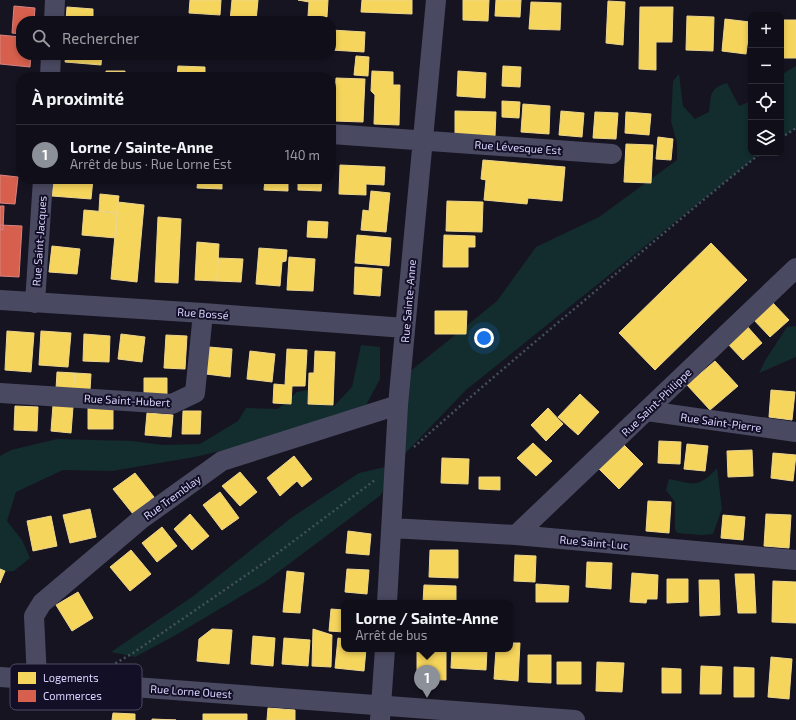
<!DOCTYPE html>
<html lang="fr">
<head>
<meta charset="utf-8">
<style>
  body { margin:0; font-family:"Exo 2",sans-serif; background:#1e1d26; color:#f1f3f6 }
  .controls { position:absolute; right:12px; top:12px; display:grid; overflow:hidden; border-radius:8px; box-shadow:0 2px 6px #0003 }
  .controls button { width:36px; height:36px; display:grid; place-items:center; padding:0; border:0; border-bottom:1px solid #302f38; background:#100f19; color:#f1f3f6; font:20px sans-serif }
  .you { position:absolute; left:484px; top:338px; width:14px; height:14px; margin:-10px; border:3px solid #fff; border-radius:50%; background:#1a73e8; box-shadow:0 0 0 6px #1a73e833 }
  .badge { display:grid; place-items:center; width:26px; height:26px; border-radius:50%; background:#8c9099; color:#fff; font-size:13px; font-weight:700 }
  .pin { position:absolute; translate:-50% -33px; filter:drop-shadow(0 1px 2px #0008) }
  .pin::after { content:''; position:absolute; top:21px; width:14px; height:12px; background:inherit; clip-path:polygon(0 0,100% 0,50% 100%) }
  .popup { position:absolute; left:341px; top:600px; width:172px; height:52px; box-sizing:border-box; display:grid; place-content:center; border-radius:8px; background:#100f19; filter:drop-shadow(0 1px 3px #0005); font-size:13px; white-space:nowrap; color:#9c9ca2 }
  .popup b { font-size:15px; color:#f1f3f6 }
  .popup::after { content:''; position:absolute; left:50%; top:100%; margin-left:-8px; border:8px solid transparent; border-top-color:#100f19 }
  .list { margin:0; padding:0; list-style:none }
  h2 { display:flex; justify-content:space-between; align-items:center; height:52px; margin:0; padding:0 16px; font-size:17px }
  h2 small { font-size:13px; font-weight:400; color:#9c9ca2 }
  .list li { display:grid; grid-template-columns:26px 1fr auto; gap:12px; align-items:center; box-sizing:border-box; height:60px; padding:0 16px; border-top:1px solid #302f38 }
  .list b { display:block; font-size:15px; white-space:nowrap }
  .list p { margin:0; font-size:13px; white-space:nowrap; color:#9c9ca2 }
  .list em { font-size:13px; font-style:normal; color:#9c9ca2 }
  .icon { flex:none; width:22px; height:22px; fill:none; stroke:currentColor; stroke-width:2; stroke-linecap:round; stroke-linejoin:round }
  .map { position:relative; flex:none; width:796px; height:720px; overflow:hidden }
  .search { position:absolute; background:#100f19; box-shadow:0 2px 6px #0003; left:16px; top:16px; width:320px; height:44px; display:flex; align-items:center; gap:10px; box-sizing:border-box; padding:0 14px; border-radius:16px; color:#9c9ca2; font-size:15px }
  .panel { position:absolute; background:#100f19; box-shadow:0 2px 6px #0003; left:16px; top:72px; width:320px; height:112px; border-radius:16px }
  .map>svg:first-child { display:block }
  .green { fill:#132c2d }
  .homes { fill:#f6d55c; stroke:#edd58d }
  .shops { fill:#d6604d; stroke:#d78382 }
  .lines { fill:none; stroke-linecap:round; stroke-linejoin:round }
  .path { stroke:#44505f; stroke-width:2.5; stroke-dasharray:2 3; stroke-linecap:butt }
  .minor { stroke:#4a4962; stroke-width:20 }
  .labels { text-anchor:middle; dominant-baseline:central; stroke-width:4; stroke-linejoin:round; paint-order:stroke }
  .street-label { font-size:11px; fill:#d9d4ff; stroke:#130f26 }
  .key { fill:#130f26; stroke:#4e4a67; stroke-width:1 }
  .key-label { font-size:11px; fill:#d9d4ff }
</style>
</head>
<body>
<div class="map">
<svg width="796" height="720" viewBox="0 0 796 720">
  <rect width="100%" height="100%" fill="#161421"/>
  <path class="green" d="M796,66V128L781,138V75Z
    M679,74L683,106L695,119L709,112C711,96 709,88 727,83L739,106L751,101V153H761L466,390L394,465L381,495L265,582L176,635L135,657L111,652L192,597L291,518L359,473L394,465L408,373L497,301L536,247L599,217L677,160V143L671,121L673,81Z
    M796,326V357L759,373L766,359L787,327Z
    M361,345L380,347V379L364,409L295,433L195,457L112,471L63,470L16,492L7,521L22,540L30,558L14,571L0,572V456L11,450L57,439L132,441L163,445L200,444L238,421L246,408L278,409L297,392L308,390V404L334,406L352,387Z
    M717,468L722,509L713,534L702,535L677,533L675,529V502L666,490L669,479C694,484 698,489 717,468Z"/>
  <path class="homes" d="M190,0H221L220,15L189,13Z
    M232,0H258L256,21H230Z
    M298,0H328L327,17L308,16L309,2Z
    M362,0H412V14L361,12Z
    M463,0H489L488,21L463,20Z
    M496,0H521L520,17L495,16Z
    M608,1L625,2L623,45L606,43Z
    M531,2L561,3L560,30L529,29Z
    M67,7L93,9V21H66Z
    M640,7H673L672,42H656V70L639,69Z
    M687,16L714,17L713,51L686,50Z
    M725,19L750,22L746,54L722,51Z
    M781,20H796V58H781Z
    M331,30L365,32L364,52L331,50Z
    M66,55H102L101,65L65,62Z
    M129,55H143V58Z
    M356,56L369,57L368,76L354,75Z
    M178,66L205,67V77H177Z
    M503,66L521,67L520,87L502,86Z
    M106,71H125V77H106Z
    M372,71L393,72V85H400L399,125L374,124L375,95L371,91Z
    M458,71L486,73L485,98L457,96Z
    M131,75L152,77H131Z
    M336,78L365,79L363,122L334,121Z
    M502,101L520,102L519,118L502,117Z
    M523,104L550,106L549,134L521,132Z
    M455,111L496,112L495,136L455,135Z
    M561,111L584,113L582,137L559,135Z
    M595,112L618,113L616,139L593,138Z
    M626,112L651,114L649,135L625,133Z
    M658,137L673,139L671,160L656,159Z
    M626,144L653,145L651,183L624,182Z
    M483,160L565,167L562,201L528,198L527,204L484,200L486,180L481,179Z
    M340,165L385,167L384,185L366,184V195L339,194Z
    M54,179H93L91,199L52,196Z
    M159,179H181V182H159Z
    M198,179H222V189L197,188Z
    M228,179H252V181Z
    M265,179H288V191L264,190Z
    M298,179H322L321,191L298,190Z
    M371,191L390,193L386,232L361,230L363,210L369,211Z
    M100,194L119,196L117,213L99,211Z
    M447,201L483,202L482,232L446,231Z
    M118,202L144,205L137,282L111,279Z
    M84,210L117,213L116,238L82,235Z
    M158,217L181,219L178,283L155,282Z
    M308,221L328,222L327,238L307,237Z
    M357,235L391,238L389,266L355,263Z
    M444,235L475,236V247H468V267H443Z
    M197,242L219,244L217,281L195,280Z
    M711,243L747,280L655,370L619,333Z
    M52,246L80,249L77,274L49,272Z
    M259,248L287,250L286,261L282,262L280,286L256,284Z
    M289,257L315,259L313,291L287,290Z
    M218,258L243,259L241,282L217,281Z
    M355,267L382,269L380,296L354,294Z
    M772,302L789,320L770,337L753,319Z
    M435,311H467L466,334H435Z
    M746,325L762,343L743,360L727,343Z
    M7,331L34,333L31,372L5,370Z
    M41,331L71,333L68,367L39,365Z
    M84,334L110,336L109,362L83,361Z
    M121,334L145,337L142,362L118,359Z
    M166,335L187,336L185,369L164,368Z
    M209,347L232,349L230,377L206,374Z
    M287,349L307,350L305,386H292L291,404L273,403L274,384L285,385Z
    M250,351L275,354L272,382L247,379Z
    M315,351L335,352L333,405L308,404L309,373H314Z
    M715,361L738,386L710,410L687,385Z
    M57,372L75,373L73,389H56Z
    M75,373L91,374L90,390L73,389Z
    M144,378H167V397L144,396Z
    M771,390L795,392L792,420L769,417Z
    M580,394L599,412L578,435L558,417Z
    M53,405L73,407L71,433L51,431Z
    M15,406L38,407L37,431L14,430Z
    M88,408H113V429H88Z
    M548,408L563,424L546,441L531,425Z
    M183,411H201L200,434H182Z
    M147,413L173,415L171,437L145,435Z
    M659,441L681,442L680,464L658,463Z
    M533,443L552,461L536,476L517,458Z
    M623,444L643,464L619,489L598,468Z
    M687,444L708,446L705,471L684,469Z
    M752,450L753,476L728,477L727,451Z
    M773,453L796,455L793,481L771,478Z
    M294,456L312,479L302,487L297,481L280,496L267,478Z
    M442,458L469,459L468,484L441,483Z
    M240,472L257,492L240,506L222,486Z
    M135,473L154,497L133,514L113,489Z
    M479,477H500V490L479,489Z
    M220,492L239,518L222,530L203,505Z
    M648,501L671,502L669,533L646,531Z
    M90,509L96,537L70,543L63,515Z
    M190,514L209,536L192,550L174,529Z
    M766,514L791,515L789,548L764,546Z
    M723,515L745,517L743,540L721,538Z
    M51,516L57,546L33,551L27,521Z
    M162,527L177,546L157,562L142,543Z
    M348,531L371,534L369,555L346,553Z
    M131,550L151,574L130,591L110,567Z
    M430,550H458V578L429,577Z
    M515,555L536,556L535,582L514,581Z
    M587,562L612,563L611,589L586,587Z
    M0,569L5,571L0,583Z
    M347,569L369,570L367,594L345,592Z
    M287,571L304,573L300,613L283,612Z
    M632,573L658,575L657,599H647L646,603L630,602Z
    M735,574H754L756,613H738Z
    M667,579H688V602L667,603Z
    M699,580H719L720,615L700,616Z
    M773,581L796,582V623L772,622Z
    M536,584L569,586L568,602H536Z
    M424,585L456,586V603H423Z
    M78,592L93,618L72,631L56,605Z
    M331,609L344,610V632L329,631Z
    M212,629L232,630L229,664L197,661L199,639Z
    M313,629L332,635L331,667L312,666Z
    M253,636L275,638L273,666L251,664Z
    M284,638L310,640L308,666L282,664Z
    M338,638L344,639V649H366L364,671L335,668Z
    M510,643H520L518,681L494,679L496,649H510Z
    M452,649H487L486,670L451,668Z
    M417,650L446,651V680L417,679Z
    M528,655H551V683L528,682Z
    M771,657L792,659L789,699L768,697Z
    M557,662H581V684H557Z
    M597,662L624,663L622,692L596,691Z
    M701,666L722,667L721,694H700Z
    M734,667L754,668V697H734Z
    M662,668L681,669V693H662Z
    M268,708L295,710V720H267Z
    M113,713L135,714V720H112Z
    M203,714H247V720H203Z
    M152,719L176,720H152Z"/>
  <path class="shops" d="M14,6L35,8L34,21H21V34L12,33Z
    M0,35L21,37V55H31L30,67L0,64Z
    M0,175L18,177L15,204L0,203Z
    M0,206H4L3,230L0,229Z
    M0,225L22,226L19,277L0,276Z"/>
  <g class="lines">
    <path class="path" d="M781,138L796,128
      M414,447C474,393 536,341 598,289C652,243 706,197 761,153
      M111,666L133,653L271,558L375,480"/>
    <path class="minor" d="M54,21L55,0
      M50,77L51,55
      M331,134L612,154
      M0,300L203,313L405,328
      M35,303L43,179
      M0,393L172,404L195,393L203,313
      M647,411L796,432
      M392,528L516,535L796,560
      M516,535L796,268
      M387,603L398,405L436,0
      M0,677L575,720
      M37,679L34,616L42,603L140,520L222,461L398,405
      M380,720L385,649"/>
  </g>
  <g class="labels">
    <g class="street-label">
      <text transform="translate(518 147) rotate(4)">Rue Lévesque Est</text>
      <text transform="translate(39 241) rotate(-86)">Rue Saint-Jacques</text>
      <text transform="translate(408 301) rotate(-85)">Rue Sainte-Anne</text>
      <text transform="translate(203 313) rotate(4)">Rue Bossé</text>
      <text transform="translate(127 400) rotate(3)">Rue Saint-Hubert</text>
      <text transform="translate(656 402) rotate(-44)">Rue Saint-Philippe</text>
      <text transform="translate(721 422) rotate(8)">Rue Saint-Pierre</text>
      <text transform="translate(172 497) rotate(-36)">Rue Tremblay</text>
      <text transform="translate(594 542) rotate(5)">Rue Saint-Luc</text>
      <text transform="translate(191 691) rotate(4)">Rue Lorne Ouest</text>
    </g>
  </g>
  <rect x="10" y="664" width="132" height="46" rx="6" class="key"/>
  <rect x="18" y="672" width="18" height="12" fill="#f6d55c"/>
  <rect x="18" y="690" width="18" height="12" fill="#d6604d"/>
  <g class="key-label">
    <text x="43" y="682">Logements</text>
    <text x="43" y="700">Commerces</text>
  </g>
</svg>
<div class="controls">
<button>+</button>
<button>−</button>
<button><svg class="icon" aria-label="locate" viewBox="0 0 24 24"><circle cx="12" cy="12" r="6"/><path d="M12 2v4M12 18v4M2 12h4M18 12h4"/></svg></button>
<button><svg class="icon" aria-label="layers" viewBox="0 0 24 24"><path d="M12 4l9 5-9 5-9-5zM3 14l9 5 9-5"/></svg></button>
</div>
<div class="you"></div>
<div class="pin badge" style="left:427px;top:698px">1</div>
<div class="popup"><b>Lorne / Sainte-Anne</b>Arrêt de bus</div>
<div class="search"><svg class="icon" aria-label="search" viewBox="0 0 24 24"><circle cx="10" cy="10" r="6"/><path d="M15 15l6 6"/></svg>Rechercher</div>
<section class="panel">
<h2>À proximité<small></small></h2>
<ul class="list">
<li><span class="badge">1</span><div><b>Lorne / Sainte-Anne</b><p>Arrêt de bus · Rue Lorne Est</p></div><em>140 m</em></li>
</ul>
</section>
</div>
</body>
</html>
